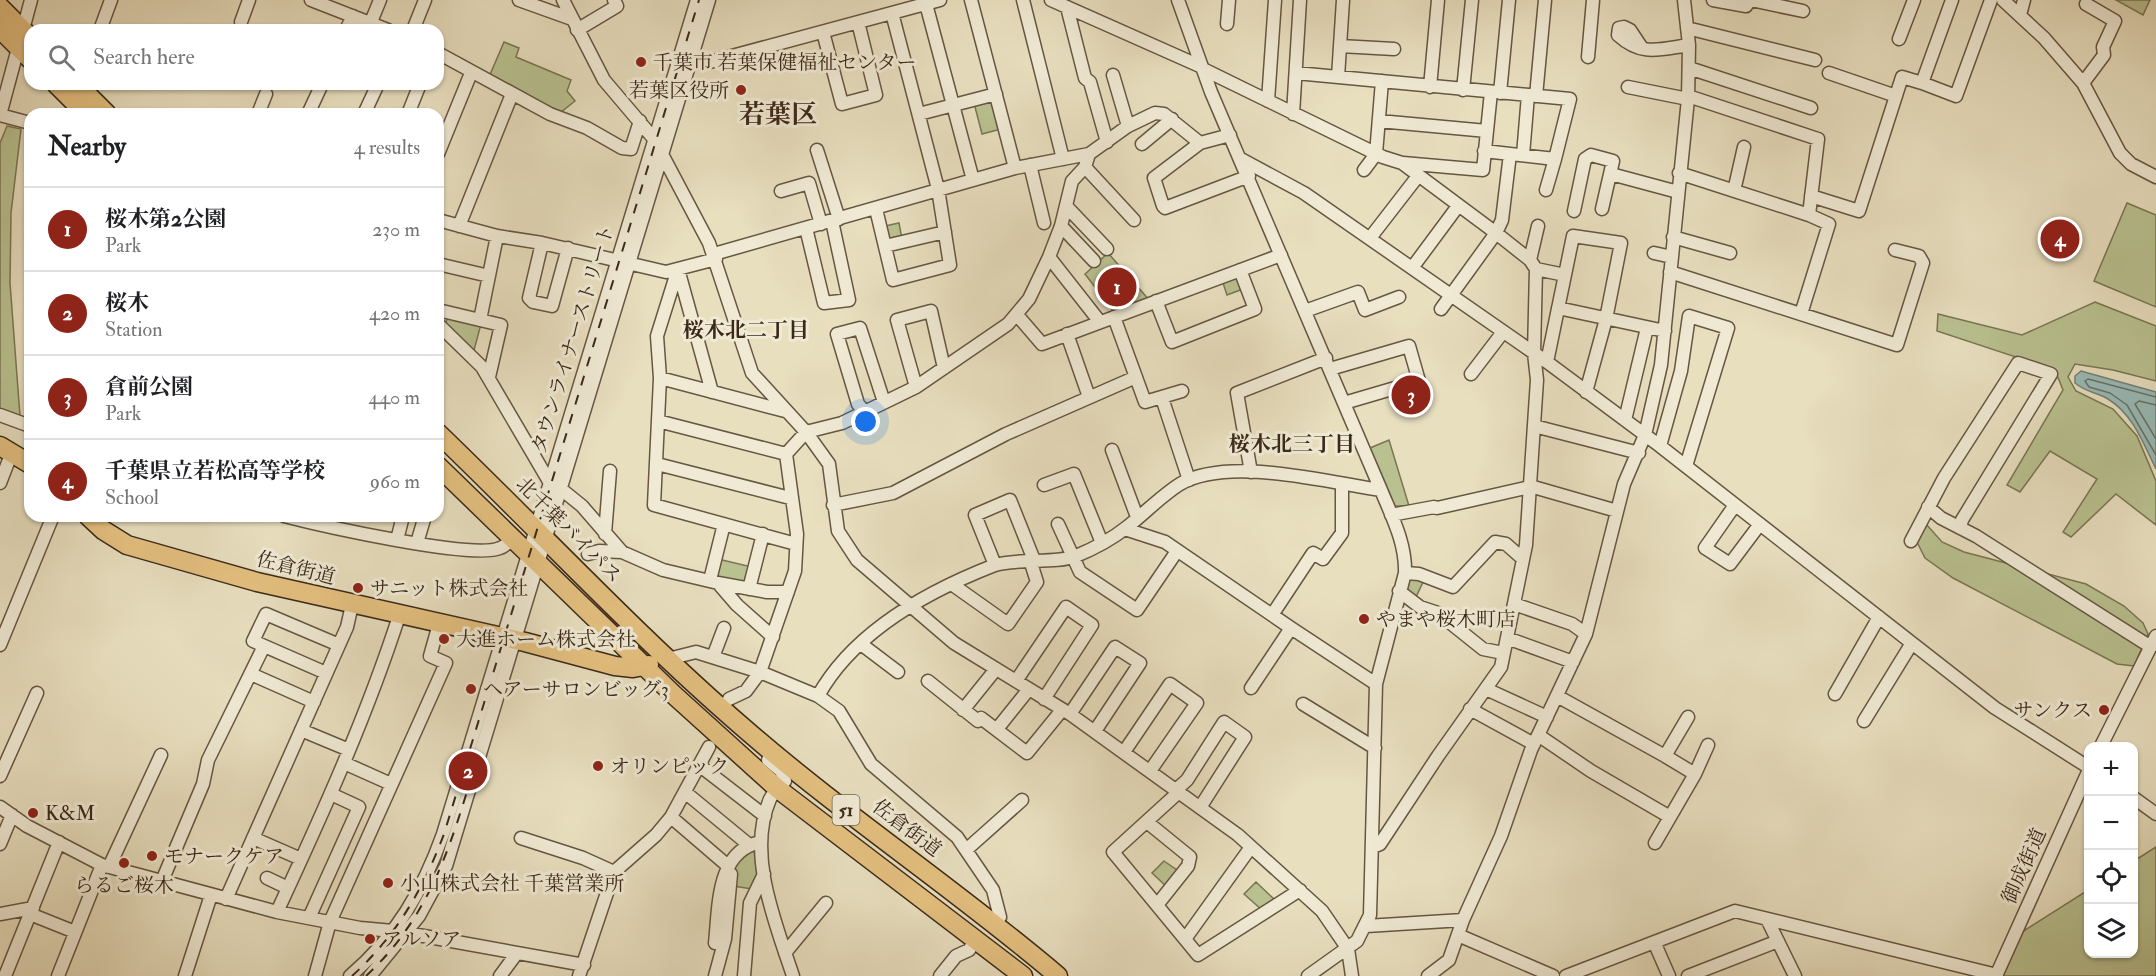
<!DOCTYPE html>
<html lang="en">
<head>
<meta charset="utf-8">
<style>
  body { margin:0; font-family:"IM FELL Double Pica","Noto Serif JP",serif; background:#f6f6f6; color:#202124 }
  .controls { position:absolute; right:18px; bottom:18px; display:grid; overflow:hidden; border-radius:12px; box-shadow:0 2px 4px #0004 }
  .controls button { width:54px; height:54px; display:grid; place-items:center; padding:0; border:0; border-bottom:2px solid #e0e0e0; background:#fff; color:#202124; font:30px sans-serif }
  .you { position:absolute; left:866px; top:422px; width:21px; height:21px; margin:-15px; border:4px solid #fff; border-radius:50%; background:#1a73e8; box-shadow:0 0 0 9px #1a73e833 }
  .badge { display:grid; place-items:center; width:39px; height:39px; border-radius:50%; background:#8f2418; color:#fff; font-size:20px; font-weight:700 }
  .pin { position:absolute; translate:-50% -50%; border:3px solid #fff; box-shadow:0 2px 6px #0006 }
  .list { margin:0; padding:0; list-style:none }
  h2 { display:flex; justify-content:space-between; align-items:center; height:78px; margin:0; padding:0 24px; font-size:26px }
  h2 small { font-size:20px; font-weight:400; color:#757577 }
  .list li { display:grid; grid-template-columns:39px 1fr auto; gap:18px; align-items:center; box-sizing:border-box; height:84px; padding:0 24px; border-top:2px solid #e0e0e0 }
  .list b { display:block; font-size:22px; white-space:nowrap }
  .list p { margin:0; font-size:20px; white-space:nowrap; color:#757577 }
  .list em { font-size:20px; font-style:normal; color:#757577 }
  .icon { flex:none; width:33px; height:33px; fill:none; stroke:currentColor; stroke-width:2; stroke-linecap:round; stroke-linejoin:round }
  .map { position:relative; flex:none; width:2156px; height:976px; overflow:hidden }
  .search { position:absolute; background:#fff; box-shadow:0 2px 4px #0004; left:24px; top:24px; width:420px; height:66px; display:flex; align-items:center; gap:15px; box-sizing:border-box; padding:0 21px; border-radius:18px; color:#757577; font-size:22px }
  .panel { position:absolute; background:#fff; box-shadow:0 2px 4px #0004; left:24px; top:108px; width:420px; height:414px; border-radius:18px }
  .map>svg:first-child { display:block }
  .green { fill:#b9c190; stroke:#7a7554; stroke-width:1.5 }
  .water { fill:#98bbb8; stroke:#728178; stroke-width:1.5 }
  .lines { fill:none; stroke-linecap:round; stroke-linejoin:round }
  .shore { stroke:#697268; stroke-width:1.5 }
  .minor-casing { stroke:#665642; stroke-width:15 }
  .highway-casing { stroke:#3a2919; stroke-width:21 }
  .minor { stroke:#f0ead5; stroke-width:12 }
  .highway { stroke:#e4c080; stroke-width:18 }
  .rail { stroke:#3a2919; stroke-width:2; stroke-dasharray:10 10; stroke-linecap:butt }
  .poi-dot { fill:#8f2418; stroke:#f0ead5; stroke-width:2 }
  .labels { text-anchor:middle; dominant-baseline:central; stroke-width:6; stroke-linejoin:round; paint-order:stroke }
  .shield { fill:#f0ead5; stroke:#716351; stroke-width:1.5 }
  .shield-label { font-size:18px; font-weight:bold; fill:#3a2919 }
  .poi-label { font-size:20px; fill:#3a2919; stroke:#f0ead5; text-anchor:start }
  .street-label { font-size:20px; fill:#3a2919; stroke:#f0ead5 }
  .neighbourhood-label { font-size:21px; font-weight:bold; fill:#3a2919; stroke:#f0ead5 }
  .district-label { font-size:26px; font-weight:bold; fill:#3a2919; stroke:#f0ead5 }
</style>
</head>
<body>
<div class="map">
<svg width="2156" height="976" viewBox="0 0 2156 976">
  <rect width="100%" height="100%" fill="#e8dfbf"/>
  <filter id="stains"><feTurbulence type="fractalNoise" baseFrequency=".00333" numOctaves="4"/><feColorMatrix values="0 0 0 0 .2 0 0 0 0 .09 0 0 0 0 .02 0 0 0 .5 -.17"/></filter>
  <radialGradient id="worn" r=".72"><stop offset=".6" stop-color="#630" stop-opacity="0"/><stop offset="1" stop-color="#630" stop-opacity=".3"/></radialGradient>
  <path class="green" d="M2116,0H2150L2143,15Z
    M504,42L519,48L516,57L571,80L567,91L575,101L561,112L489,77Z
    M989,99L994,102L1001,129L982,134L974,103Z
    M7,126L21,129L11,213L10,283L20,416L0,409V143Z
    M2127,203L2156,215V307L2094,281Z
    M899,223L902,239L890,241L885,226Z
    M1108,253L1150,301L1115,313L1085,274Z
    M1237,274L1243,289L1227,295L1222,280Z
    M2095,302L2156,326V381L2113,370L2075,364L2068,377L2076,391L2113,409L2137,436L2156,481V525L2116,494L2071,537L2063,532L2097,479L2050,451L2020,492L2007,485L2063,390L2055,370L1937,331L1938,314L2022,335Z
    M448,316L481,324L473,354L444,328Z
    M1419,384L1423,399L1403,405L1398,390Z
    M1389,440L1409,506H1395L1370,448Z
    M1918,515L1942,542L1964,552L2086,584L2124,606L2143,623L2148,634L2134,666L2117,664L1953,578L1925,558L1917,542Z
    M718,559L752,567L747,584L716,579Z
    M1410,578L1424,580L1415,599L1406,592Z
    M759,845L760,873L752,889L733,886L735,860Z
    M2156,847V976H2002L2022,932L2088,890V954H2134V861Z
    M1164,861L1177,870L1166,886L1152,873Z
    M1256,882L1276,901L1262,910L1244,894Z"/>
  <path class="water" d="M2081,371L2156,392V469C2144,445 2133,414 2108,399C2097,392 2087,393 2075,383V376Z"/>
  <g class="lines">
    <path class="shore" d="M2156,397L2088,379L2085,381L2089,387L2110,393L2127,405L2156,455
      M2156,405L2139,401L2135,404L2156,439"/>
    <defs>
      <path id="minor" d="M311,0L388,30
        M519,0L572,19
        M563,0L604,80L654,139L709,243L752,373L806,432L829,464L838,531L857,560L954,643L1070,714L1238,835L1322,911L1348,949L1352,976
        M971,0L1015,168
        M1023,0L1063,159
        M1051,0L1202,67
        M1178,0L1211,92L1381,490C1392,517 1406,543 1405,573L1376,684L1370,915L1357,941L1308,976
        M1713,0L1746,6L1750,0
        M1751,0L1803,11
        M1952,0L1922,83L1956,96L1991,0
        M2003,0L2044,38L2083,83L2120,153L2131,164L2156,177
        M926,4L973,180
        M1067,7L1085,78L1090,82L1107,142
        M2020,15L2024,0
        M241,22L249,0
        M371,22L380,0
        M1227,24L1229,0
        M1687,28L1815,60
        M100,30L111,0
        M346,30L353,16
        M413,30L425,0
        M577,30L617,6L614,0
        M823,32L842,104L876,95L858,22
        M1899,39L1914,0
        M1340,46L1394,49
        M1642,48L1630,30L1624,27L1619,28L1618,35C1642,57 1660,49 1689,45
        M438,53L550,114L587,128L622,148L631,149L632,146L640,121
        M1588,57L1593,0
        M689,64L706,63L940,0
        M1689,68L1811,108
        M1203,69L1383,157L1402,163L1496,233L1530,260L1536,269L1534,353L1537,380L1526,545L1501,667L1438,756L1380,844L1373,847
        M1296,73L1570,99L1555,159L1484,151
        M1829,73L1896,96
        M1113,75L1128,126
        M1338,77L1343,0
        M2083,83L2104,55L2103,47L2115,21L2086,4
        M1430,87L1438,0
        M1628,87L1688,99
        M1463,90L1472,0
        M1500,93L1509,0
        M1536,96L1545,0
        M1688,96L1818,139L1809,215L1829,224L1801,314
        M1268,101L1275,0
        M258,114L266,94
        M308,114L322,84
        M364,114L378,84
        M408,114L420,84
        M919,114L996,94
        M1293,114L1300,0
        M0,115L31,0
        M0,115L30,123
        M1379,121L1487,131
        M1230,135L1200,143L1154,178L1163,206L1165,208L1249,176
        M1142,144L1172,119
        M817,150L839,219
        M438,154L471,73
        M1523,155L1528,95
        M1241,159L1304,193L1547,362L1660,446L1995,708L2088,767
        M1403,163L1483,170L1491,92
        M1030,165L1044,223
        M1085,167L1134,220
        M1364,170L1376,154L1382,81
        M1679,173L1809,215
        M1611,174L1678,192
        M1546,190L1555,159
        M781,191L809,183L821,224
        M1734,191L1744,147
        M1811,196L1859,211L1902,77L1922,83
        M1066,206L1107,249
        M876,209L893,280L950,265L938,189L892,13
        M1574,211L1585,159L1591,155L1613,161L1602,209
        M438,220L497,236L542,243L666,272L716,259
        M459,226L512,94
        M1061,226L1094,261
        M806,228L824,303L849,300L832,221
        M1673,237L1730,253
        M1370,238L1418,176
        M542,243L529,298L533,302L552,306L568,248
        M885,246L945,232
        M1654,253L1672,257
        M714,254L1015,168L1089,154
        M1049,257L1100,322
        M1530,260L1538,226
        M438,264L489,276
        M1412,268L1458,206
        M1536,269L1565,275
        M1670,272L1897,345L1923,263L1919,256L1895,250
        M1156,301L1172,342L1255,309L1240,270
        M1558,308L1665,331
        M1441,309L1496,233L1502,220L1510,154
        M438,310L501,325L489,377
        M1305,311L1358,292L1365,310L1399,297
        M1017,315L1042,344L1281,255
        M1114,317L1145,402L1182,391
        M480,320L497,236
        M438,324L482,367L550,483
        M1067,334L1089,397
        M1547,362L1573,236L1621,243L1606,319L1586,392
        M1330,369L1409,346L1419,381L1344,403
        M1471,374L1503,332
        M660,378L785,411
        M916,387L897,320L931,311L944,368
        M712,392L678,269L657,336L660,378L654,505L796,544
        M1162,398L1189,480
        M864,411L858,404L837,334L860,328L884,402
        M0,415L30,426
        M1625,420L1647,328
        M658,421L786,454
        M1534,426L1639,453
        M1660,446L1681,371L1689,316L1728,328L1686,466
        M1112,450L1137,517
        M657,464L790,498
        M1251,472L1237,393L1326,358
        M0,483L12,452
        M1044,485L1074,474L1102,543
        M1530,486L1617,511
        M561,489L582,506L622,552L663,570L718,583L737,605L773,637
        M833,505L893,493L1006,434L1136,377
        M1735,505L1705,548L1730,564L1760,524
        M1928,507L1941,518L1976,536L2151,647
        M1391,515L1434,507L1437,508L1530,487
        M284,516C319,525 473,560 500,548C504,547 508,543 511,540
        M1058,524L1080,572L1137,610L1177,551
        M1125,529L1165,542L1291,628L1251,688
        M605,534L610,471
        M397,540L403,516
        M1911,541L1944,478L2018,363L2051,374L1962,520L1960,528
        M417,543L425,516
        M588,554L599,551L622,552
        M995,565L975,515L1010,500L1034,560
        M1405,573L1419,574L1453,587L1495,542L1506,544L1523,559
        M710,580L724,524
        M718,583L767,592H788
        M953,585L1008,624L1037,582L1030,560
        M749,589L763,534
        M1399,591L1420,607L1438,613L1483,649L1503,653
        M1514,604L1572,624L1586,634
        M1272,615L1313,553L1323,559L1342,533V484
        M1291,628L1376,684
        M1507,638L1573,662
        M861,644L898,672
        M0,645L53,516
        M713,657L724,628
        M668,659L696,652L760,672L818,696L839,711L871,764L957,837L993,890L1000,917L994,921
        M326,673L253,641L266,614L339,645
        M251,674L314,702
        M928,681L978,721L981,718L1027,753L1062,710
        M1016,681L1066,607L1092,625L1044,699
        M1486,689L1547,717
        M1835,694L1879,617
        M818,696C854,631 928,591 995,565C1019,558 1056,564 1076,556C1093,549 1112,539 1127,527C1145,513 1161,496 1180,484C1229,456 1326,482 1381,490
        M1557,696L1665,756L1688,717
        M729,699L746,691L760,672L795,571L797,534L786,454L806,432L842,423L916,387L1008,324L1029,299L1049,257L1061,226L1072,181L1085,167L1089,154L1128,126L1155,113L1164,114L1200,143
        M1303,704L1375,748
        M1470,709L1534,744
        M963,710L996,669
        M1070,714L1115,647L1140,663L1095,731
        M1864,721L1912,643
        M997,729L1029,689
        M301,730L349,750
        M1538,735L1591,771L1670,817
        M2101,746L2156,636
        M1124,752L1170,684L1197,703L1150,771
        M768,760L781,771L785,781C780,786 773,793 770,799C746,854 776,924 793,976
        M344,763L391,784
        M699,765L765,816
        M1695,774L1708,745
        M0,776L37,693
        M1177,789L1187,780L1224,722L1245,737L1201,806
        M1180,791L1113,852L1198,955L1300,890
        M686,793L748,844
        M2134,798L2156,814
        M0,807L27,826L102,865L277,912L360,928L393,931
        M671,817L728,866
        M1147,822L1190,857L1188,866L1157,905
        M253,838L301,859
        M521,838L583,858L614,872
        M1655,843L1695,774L1665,756
        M0,844L12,815
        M966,850L1022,800
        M109,867L161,755
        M267,878L288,888
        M162,881L203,784L208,760L264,646
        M226,899L347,627L352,605
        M277,912C322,815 366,718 399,616
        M0,914L33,908
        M30,914L75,932
        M309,918L359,807L331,794
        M1767,919L1795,976
        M1366,926L1463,920
        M407,933L584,965
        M1458,935L1553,976
        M1185,939L1251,847
        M715,943C719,907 716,850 761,842
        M1655,944L1669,976
        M785,953L826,903
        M5,976L59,842
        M58,976L102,865
        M185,976L211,895
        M315,976L330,922L446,663L430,656L439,624
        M350,976C396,937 423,890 443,834L697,0
        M370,976L419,916L446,866L709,0
        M500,976L517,953
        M579,976L614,872L656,835L671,817L709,747
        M715,976L725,939L731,874
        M744,976L750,903L764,874
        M940,976L956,956L969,950L976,939
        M1428,976L1449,960L1463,920L1501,836L1531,750L1586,634L1624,484L1645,435L1661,365L1688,99L1689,45L1684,0
        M1566,976L1735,911L1997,975
        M1688,976L1778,941
        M1996,976L2088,772"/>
      <path id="highway" d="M0,7L30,37
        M0,29L30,59
        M56,84L86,114
        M77,84L107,114
        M438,433C540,531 637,636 745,729C845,816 957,890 1058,976
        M0,446L30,464
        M438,466L674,695L778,789L1023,976
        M88,516L103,530L127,545L257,582L525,642L615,666L633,668L649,665"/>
    </defs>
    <use href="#minor" class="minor-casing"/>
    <use href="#highway" class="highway-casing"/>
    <use href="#minor" class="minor"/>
    <use href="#highway" class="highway"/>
    <path class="rail" d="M352,976C396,936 423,890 444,834L699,0
      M366,976C433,914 453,838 478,755"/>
  </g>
  <g class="poi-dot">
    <circle cx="641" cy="62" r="6"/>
    <circle cx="741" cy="90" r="6"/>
    <circle cx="358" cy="588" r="6"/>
    <circle cx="1364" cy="619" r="6"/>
    <circle cx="444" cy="639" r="6"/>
    <circle cx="471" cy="689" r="6"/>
    <circle cx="2104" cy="710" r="6"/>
    <circle cx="598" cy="766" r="6"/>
    <circle cx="33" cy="813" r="6"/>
    <circle cx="152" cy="856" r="6"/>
    <circle cx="124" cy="863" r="6"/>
    <circle cx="388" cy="883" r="6"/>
    <circle cx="370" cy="939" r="6"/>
  </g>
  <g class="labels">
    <rect class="shield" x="832.5" y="795" width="27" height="30" rx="4.5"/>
    <g class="shield-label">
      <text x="846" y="810">51</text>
    </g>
    <g class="poi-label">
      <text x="653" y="62">千葉市 若葉保健福祉センター</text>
      <text x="729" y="90" text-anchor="end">若葉区役所</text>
      <text x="370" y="588">サニット株式会社</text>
      <text x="1376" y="619">やまや桜木町店</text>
      <text x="456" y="639">大進ホーム株式会社</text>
      <text x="483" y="689">ヘアーサロンビッグ3</text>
      <text x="2092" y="710" text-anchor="end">サンクス</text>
      <text x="610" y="766">オリンピック</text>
      <text x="45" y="813">K&amp;M</text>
      <text x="164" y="856">モナークケア</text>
      <text x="400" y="883">小山株式会社 千葉営業所</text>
      <text x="124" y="885" text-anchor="middle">らるご桜木</text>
      <text x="382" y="939">アルソア</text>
    </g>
    <g class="street-label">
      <text transform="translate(573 339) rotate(-73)">タウンライナーストリート</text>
      <text transform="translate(569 530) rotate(45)">北千葉バイパス</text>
      <text transform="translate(296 568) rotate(14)">佐倉街道</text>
      <text transform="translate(907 828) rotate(37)">佐倉街道</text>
      <text transform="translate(2024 866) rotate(-66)">御成街道</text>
    </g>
    <g class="neighbourhood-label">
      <text x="746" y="330">桜木北二丁目</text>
      <text x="1292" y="444">桜木北三丁目</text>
    </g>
    <g class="district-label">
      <text x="778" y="115">若葉区</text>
    </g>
  </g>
  <rect width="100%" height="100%" filter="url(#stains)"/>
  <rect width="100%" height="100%" fill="url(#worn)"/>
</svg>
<div class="controls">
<button>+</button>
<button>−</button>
<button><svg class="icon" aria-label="locate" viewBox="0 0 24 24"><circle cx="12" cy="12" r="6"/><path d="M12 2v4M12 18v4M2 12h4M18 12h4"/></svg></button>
<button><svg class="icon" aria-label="layers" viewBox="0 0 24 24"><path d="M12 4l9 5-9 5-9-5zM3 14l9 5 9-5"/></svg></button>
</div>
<div class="you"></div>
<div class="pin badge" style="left:1117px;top:287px">1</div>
<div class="pin badge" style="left:468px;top:771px">2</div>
<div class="pin badge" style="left:1411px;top:395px">3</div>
<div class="pin badge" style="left:2060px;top:239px">4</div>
<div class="search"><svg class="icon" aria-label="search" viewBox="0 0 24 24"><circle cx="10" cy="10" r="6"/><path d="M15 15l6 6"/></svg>Search here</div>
<section class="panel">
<h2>Nearby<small>4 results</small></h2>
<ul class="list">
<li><span class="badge">1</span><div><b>桜木第2公園</b><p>Park</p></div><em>230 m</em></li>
<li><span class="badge">2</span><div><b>桜木</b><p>Station</p></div><em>420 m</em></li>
<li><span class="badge">3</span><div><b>倉前公園</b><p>Park</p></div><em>440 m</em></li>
<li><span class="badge">4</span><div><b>千葉県立若松高等学校</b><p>School</p></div><em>960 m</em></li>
</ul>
</section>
</div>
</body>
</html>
